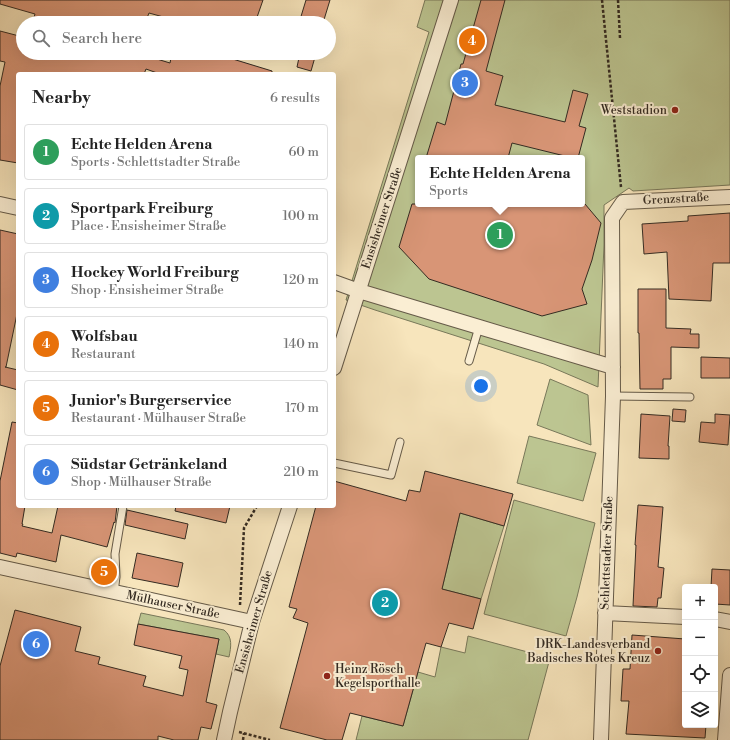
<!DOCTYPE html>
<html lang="en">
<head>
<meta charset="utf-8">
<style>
  body { margin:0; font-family:"Libre Bodoni",serif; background:#f6f6f6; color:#222 }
  .controls { position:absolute; right:12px; bottom:12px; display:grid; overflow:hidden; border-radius:4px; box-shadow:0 4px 16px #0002 }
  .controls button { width:36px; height:36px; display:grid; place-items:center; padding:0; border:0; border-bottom:1px solid #e0e0e0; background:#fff; color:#222; font:20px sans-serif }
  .you { position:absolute; left:481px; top:386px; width:14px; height:14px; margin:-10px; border:3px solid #fff; border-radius:50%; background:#1a73e8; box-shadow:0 0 0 6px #1a73e833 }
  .badge { display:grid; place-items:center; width:26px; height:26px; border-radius:50%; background:#b45309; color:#fff; font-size:13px; font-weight:700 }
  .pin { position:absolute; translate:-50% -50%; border:2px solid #fff; box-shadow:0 1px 4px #0006 }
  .popup { position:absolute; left:415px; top:155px; width:170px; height:52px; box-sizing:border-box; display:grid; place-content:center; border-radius:4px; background:#fff; filter:drop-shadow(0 1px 3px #0005); font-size:13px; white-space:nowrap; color:#767676 }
  .popup b { font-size:15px; color:#222 }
  .popup::after { content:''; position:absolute; left:50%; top:100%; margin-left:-8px; border:8px solid transparent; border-top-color:#fff }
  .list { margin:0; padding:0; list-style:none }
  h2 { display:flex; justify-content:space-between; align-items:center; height:52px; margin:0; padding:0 16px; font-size:17px }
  h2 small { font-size:13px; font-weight:400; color:#767676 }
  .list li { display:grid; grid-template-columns:26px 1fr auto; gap:12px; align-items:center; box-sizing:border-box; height:56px; margin:0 8px 8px; padding:0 8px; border:1px solid #e0e0e0; border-radius:4px }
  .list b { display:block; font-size:15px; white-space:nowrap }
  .list p { margin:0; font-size:13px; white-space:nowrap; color:#767676 }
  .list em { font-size:13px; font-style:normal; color:#767676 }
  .icon { flex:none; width:22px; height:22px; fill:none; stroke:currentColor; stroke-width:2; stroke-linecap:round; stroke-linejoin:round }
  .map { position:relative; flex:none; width:730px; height:740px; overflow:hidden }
  .search { position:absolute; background:#fff; box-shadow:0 4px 16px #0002; left:16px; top:16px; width:320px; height:44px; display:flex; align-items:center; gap:10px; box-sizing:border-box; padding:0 14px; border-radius:22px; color:#767676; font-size:15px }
  .panel { position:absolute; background:#fff; box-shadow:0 4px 16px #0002; left:16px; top:72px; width:320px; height:436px; border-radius:4px }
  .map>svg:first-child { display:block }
  .green { fill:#bcc591; stroke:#78785a; fill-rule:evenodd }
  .building { fill:#d89576; stroke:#342b22 }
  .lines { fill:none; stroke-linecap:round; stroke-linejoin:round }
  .lane-casing { stroke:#655a48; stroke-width:9 }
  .street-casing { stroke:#655a48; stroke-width:16 }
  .path { stroke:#342b22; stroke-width:2.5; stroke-dasharray:3 2; stroke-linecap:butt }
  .lane { stroke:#faeed3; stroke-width:7 }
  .street { stroke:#faeed3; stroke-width:14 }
  .poi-dot { fill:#8f2418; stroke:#faeed3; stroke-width:1.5 }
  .labels { text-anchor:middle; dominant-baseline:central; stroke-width:4; stroke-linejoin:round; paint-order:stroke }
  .poi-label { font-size:12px; fill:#342b22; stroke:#faeed3; text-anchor:end }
  .street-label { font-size:12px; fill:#342b22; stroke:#faeed3 }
</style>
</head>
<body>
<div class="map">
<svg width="730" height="740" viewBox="0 0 730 740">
  <rect width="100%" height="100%" fill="#f7e5bc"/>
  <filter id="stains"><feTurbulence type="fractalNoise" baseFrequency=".005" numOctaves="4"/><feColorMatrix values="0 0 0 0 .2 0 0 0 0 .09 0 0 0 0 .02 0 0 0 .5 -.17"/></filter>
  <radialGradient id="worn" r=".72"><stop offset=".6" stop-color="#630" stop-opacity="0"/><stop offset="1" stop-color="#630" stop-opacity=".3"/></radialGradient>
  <path class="green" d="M425,0H730V185L633,191L629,188L604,205V245L598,387L544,364L375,310L346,300L429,32L417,27ZM418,158H582V204H418Z
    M550,379L588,395L591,445L537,425Z
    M529,436L596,453L583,501L517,483Z
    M514,500L595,523L577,597L566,636L484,614Z
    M460,513L504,526L481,599L442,589Z
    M141,613L224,630C233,637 231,647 229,657L216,654L219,639L138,624Z
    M468,636L550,658L528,740H356L362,716L403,726L418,672L435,677L441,647L465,653Z"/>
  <path class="building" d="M0,0H263L255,23H185L149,13L145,23H32L35,14L0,4Z
    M306,0H330L323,23H299Z
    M481,0H505L486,71L503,76L495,105L565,122L573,90L588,94L579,126L586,128L578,158H573L512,143L508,158H426L437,122L445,125L461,64H463Z
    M0,31L23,37V53H137L170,63L172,53H213L272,71V74H160L146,69L144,74H18V163L0,160V86L5,62L0,61Z
    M300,53H314L313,56L315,57L311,71L297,67Z
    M412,204H585L601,223L592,260L582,289L587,304L542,316L429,279L399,247Z
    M730,213V263H713L711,301L669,299L667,252L644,254L642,224L688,221V216Z
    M0,230L18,234V309L6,367H5L18,370V390L0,385Z
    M638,289H666V328L691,329L690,334H699V348L671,347V379H663V389H640L639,333H638Z
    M701,357L730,358V378H701Z
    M673,409L686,410L685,422L672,421Z
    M641,414L670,416L668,446H669V459L639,458Z
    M715,414L730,415L728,445L699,442L701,422L715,423Z
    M12,422L18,423V506H25L22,524H23L22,526L52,533L58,506H117L115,523L114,522L107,547L61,535L56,562L17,553L16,557L0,553V481Z
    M425,471L513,494L504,526L460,513L442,589L481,599L473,629L449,623L441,647L426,643L403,726L350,713L342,740H327L280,728L308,623L293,618L297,609L289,607L316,506H334V481L406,501L409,490L420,492Z
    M638,505L663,507L658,567L664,568L661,598H658L657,607L633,606L636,545H635Z
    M176,506H230L226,523L175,511Z
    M127,510L188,524L185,539L125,525Z
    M137,553L183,563L178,587L132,578Z
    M712,569L730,570V605L715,604V587H711Z
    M15,610L81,627L75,651L100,657L98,664L146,676L143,686L183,696L188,670L179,668L182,656L134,645L138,624L219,639L206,702L217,705L211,729L201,727L198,740H174L158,736V740H0V666Z
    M632,635L685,639V725H706L705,738L626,734L629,701H621L623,669H630Z"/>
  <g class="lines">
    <defs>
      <path id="lane" d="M469,361L479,327
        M613,396L690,397
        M334,463L391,475L400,442
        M114,592L116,577L115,554L123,506"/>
      <path id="street" d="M0,204L18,208
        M334,282L359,291L479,327L613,367
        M334,368L451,0
        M0,567L252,622
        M605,613L685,617
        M715,619L730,622
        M224,740L230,712L252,622L290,506
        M601,740L613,396L612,218L623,202L730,197
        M725,740L730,675"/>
    </defs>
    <use href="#lane" class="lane-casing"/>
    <use href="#street" class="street-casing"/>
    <path class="path" d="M602,0L605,30L621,187
      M618,0L620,38
      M240,605L244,528L257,506
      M239,732L270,740
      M243,740L244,733"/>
    <use href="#lane" class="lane"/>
    <use href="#street" class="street"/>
  </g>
  <g class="poi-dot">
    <circle cx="675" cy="110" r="4"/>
    <circle cx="658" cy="651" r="4"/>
    <circle cx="327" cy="676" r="4"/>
  </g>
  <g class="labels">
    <g class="poi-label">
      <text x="667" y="110">Weststadion</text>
      <text x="650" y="644">DRK-Landesverband<tspan x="650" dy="14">Badisches Rotes Kreuz</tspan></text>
      <text x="335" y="669" text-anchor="start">Heinz Rösch<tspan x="335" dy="14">Kegelsporthalle</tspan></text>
    </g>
    <g class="street-label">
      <text transform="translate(676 199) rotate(-3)">Grenzstraße</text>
      <text transform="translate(382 218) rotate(-72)">Ensisheimer Straße</text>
      <text transform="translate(607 553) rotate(-88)">Schlettstadter Straße</text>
      <text transform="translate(173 605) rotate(12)">Mülhauser Straße</text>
      <text transform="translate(254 622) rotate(-74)">Ensisheimer Straße</text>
    </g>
  </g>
  <rect width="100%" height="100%" filter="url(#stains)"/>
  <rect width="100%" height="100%" fill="url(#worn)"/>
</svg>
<div class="controls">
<button>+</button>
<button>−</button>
<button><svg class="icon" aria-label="locate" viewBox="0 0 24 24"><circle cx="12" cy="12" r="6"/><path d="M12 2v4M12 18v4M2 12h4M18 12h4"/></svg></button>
<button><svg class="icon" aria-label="layers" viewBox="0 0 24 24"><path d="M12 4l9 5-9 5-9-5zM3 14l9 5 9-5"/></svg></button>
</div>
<div class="you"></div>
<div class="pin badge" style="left:500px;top:235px;background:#2e9e5b">1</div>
<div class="popup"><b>Echte Helden Arena</b>Sports</div>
<div class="pin badge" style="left:385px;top:603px;background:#0f9aa8">2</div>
<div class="pin badge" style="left:465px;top:83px;background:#3f7fe0">3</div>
<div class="pin badge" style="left:472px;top:41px;background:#e8710a">4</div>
<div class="pin badge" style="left:104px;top:572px;background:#e8710a">5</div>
<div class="pin badge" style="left:36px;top:644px;background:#3f7fe0">6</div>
<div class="search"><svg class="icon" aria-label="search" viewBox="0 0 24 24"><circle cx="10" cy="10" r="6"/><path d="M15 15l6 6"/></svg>Search here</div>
<section class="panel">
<h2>Nearby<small>6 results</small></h2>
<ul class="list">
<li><span class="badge" style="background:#2e9e5b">1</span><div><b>Echte Helden Arena</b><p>Sports · Schlettstadter Straße</p></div><em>60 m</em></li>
<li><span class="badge" style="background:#0f9aa8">2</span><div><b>Sportpark Freiburg</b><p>Place · Ensisheimer Straße</p></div><em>100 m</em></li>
<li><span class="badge" style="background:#3f7fe0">3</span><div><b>Hockey World Freiburg</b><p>Shop · Ensisheimer Straße</p></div><em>120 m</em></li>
<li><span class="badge" style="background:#e8710a">4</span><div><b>Wolfsbau</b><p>Restaurant</p></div><em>140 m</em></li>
<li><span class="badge" style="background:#e8710a">5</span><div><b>Junior's Burgerservice</b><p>Restaurant · Mülhauser Straße</p></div><em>170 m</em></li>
<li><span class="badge" style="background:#3f7fe0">6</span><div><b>Südstar Getränkeland</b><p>Shop · Mülhauser Straße</p></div><em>210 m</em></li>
</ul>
</section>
</div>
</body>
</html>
